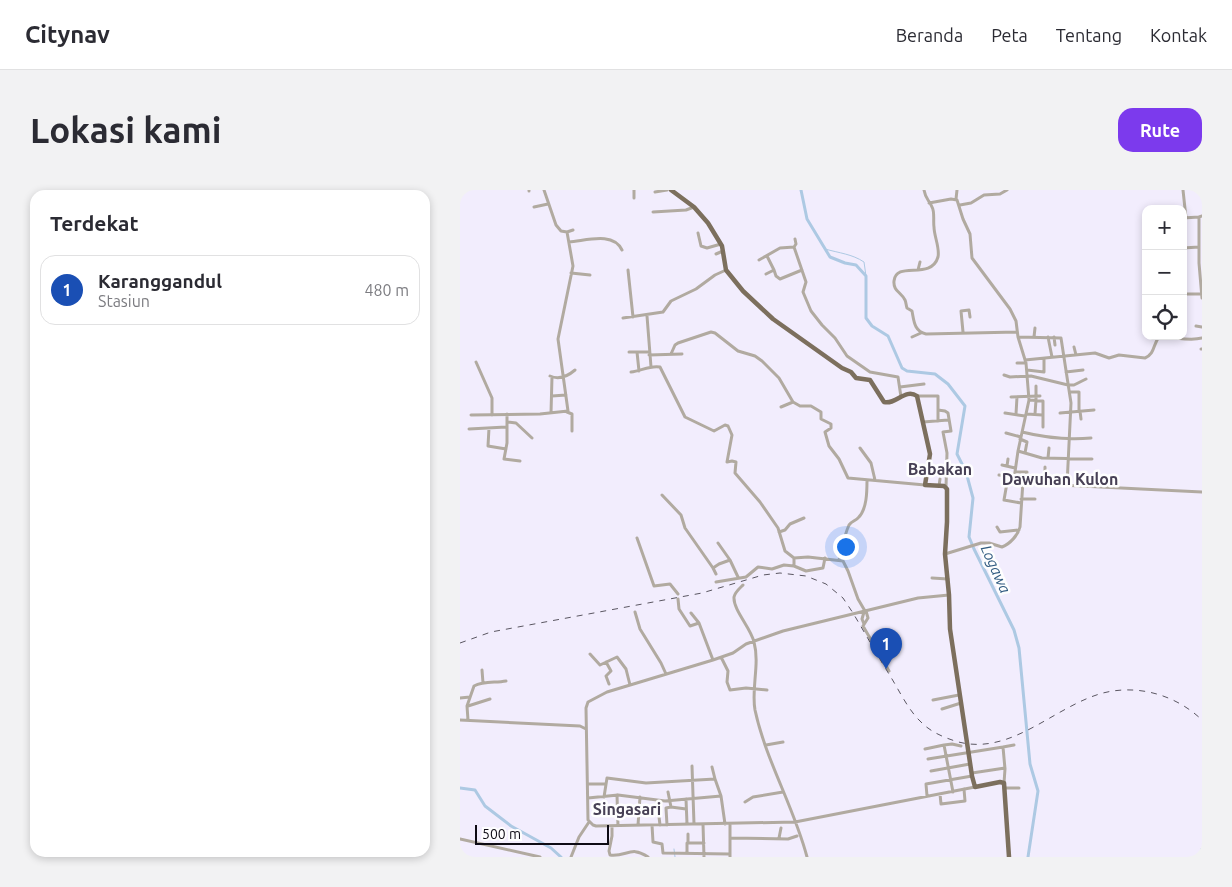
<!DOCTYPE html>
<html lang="id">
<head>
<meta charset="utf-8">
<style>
  body { margin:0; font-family:Ubuntu,sans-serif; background:#f2f2f3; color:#2b2b33 }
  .controls { position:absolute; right:15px; top:15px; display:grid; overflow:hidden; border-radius:10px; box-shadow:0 2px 8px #0003 }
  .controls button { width:45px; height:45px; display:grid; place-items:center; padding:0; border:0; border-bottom:1px solid #e1e1e2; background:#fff; color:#2b2b33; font:25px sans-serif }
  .scale { position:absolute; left:15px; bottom:12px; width:134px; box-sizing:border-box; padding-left:5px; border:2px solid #0e0b14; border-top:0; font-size:14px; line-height:18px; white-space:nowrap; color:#0e0b14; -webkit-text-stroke:4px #fefefe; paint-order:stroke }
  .you { position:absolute; left:385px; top:356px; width:18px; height:18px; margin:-12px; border:4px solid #fff; border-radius:50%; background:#1a73e8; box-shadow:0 0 0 8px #1a73e833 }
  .badge { display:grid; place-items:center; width:32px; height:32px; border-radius:50%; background:#7c3aed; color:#fff; font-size:16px; font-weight:700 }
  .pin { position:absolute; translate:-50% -41px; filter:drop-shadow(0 1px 2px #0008) }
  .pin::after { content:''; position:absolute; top:26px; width:18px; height:15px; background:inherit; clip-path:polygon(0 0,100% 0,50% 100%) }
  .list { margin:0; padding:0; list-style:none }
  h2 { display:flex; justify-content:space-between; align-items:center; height:65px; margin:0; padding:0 20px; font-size:21px }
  h2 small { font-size:16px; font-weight:400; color:#7c7c81 }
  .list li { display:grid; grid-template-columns:32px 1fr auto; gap:15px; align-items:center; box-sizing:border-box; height:70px; margin:0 10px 10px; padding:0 10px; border:1px solid #e1e1e2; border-radius:15px }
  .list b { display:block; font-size:19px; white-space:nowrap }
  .list p { margin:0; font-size:16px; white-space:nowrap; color:#7c7c81 }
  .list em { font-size:16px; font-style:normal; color:#7c7c81 }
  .icon { flex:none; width:28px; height:28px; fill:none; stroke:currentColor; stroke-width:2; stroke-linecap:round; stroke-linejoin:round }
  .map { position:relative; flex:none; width:742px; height:667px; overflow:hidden; border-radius:15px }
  header { display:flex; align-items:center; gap:30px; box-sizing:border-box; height:70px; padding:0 25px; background:#fff; border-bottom:1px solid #e1e1e2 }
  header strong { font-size:24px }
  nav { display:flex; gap:28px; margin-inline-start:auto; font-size:18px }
  .intro { display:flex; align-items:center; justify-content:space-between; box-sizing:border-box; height:120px; padding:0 30px }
  h1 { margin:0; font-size:35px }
  .button { padding:12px 22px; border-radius:15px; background:#7c3aed; color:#fff; font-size:18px; font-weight:700 }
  main { display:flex; gap:30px; padding:0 30px }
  aside { flex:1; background:#fff; border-radius:15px; box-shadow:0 2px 8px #0003 }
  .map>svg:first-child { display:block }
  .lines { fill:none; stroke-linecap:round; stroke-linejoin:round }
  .stream { stroke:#adc9e3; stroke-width:1 }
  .river { stroke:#adc9e3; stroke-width:3 }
  .minor { stroke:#b1aaa0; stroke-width:3 }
  .major { stroke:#7c6f5d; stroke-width:4.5 }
  .rail { stroke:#5a5661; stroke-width:1; stroke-dasharray:6 6; stroke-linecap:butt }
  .labels { text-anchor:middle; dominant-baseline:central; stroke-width:5; stroke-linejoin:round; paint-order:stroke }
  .water-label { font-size:15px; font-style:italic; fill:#315b81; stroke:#fefefe }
  .quarter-label { font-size:16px; font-weight:bold; fill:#474055; stroke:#fefefe }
</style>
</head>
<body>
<header>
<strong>Citynav</strong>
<nav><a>Beranda</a><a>Peta</a><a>Tentang</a><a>Kontak</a></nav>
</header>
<div class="intro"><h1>Lokasi kami</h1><a class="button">Rute</a></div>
<main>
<aside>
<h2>Terdekat<small></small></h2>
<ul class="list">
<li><span class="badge" style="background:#1a4fb4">1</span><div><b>Karanggandul</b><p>Stasiun</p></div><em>480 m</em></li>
</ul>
</aside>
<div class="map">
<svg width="742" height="667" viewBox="0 0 742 667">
  <rect width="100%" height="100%" fill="#f2edfd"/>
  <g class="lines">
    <path class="stream" d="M365,59C379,63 392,64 404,72L406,86
      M214,659L215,667"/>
    <path class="river" d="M341,0L347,29L370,67L385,73L396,75L406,86V128L412,136L428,146L442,178L447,181L475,184L488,194L505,216L497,264L506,282L513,308L509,347L514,359L554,440L559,458L570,574L578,601L568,667
      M0,598L15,600L25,616L51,636L91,658L101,667
      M740,667L742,659"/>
    <path class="minor" d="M69,0V1
      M464,0C466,11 469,9 472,17C475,22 473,31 474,37C474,46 480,58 478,67C471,91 436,70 434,91C433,101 441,102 445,110C446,112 446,115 447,118L452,121C454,131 454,141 466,144L557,142
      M723,0L726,28
      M195,2L207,0
      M740,2L741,0
      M174,8V0
      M496,9L497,0
      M469,13L491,9L497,10L503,29L510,44L512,68L550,119L556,131L558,147L566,173L569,210L558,261L554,289L580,294L742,302
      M500,15L511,13L524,5L540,4L547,0
      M74,17L88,14
      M193,22L226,20L234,17
      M742,26L739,27V73L742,108
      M723,28L739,27
      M107,42L113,40
      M238,43L241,56L247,58L261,54
      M335,49L336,54L334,57L346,92L343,102L351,121L362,135L375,148L387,166L410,182L438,187L441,207
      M109,52C125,51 153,41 162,60
      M723,58L739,57
      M256,64L263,61
      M299,70L320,58L334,57
      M168,80L173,127
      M314,80L316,86L320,89L342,80
      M458,80L460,72
      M111,83L130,85
      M306,84L314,80L307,66
      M723,104H741
      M187,126L191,177
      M163,128L203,122L211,111L236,99L255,85L266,80
      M736,136L742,137
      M503,142L501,121L509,120L510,127
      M452,147L461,143
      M558,147L601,148L611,213L607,295
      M574,147L575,138
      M588,147L592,167
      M594,147L595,155
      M614,157L616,165
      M741,159H742
      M169,162H188
      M177,162L179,181
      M211,164L215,155L218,153L251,142L255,143L278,161L295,166L302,171L319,188L333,212L340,216H351L361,222V229L371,234V238L365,242L369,256L379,269L388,288L465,295
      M189,165L222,164
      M565,170L635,163L649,168L659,165L685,168C695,164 693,154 699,147C714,146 728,152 742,148
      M16,172L32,208V225
      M557,173H566
      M567,180L584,182V169
      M171,182C181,181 190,175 200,177L225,227L254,241L265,235L268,236L272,245L267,272L272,271L276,272L275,283L300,312L318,338L325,361L334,368V376L324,375L312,379L298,377L286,387L256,392
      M606,182L623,180
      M544,185L550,187L571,186L608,195H614L626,189
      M90,186C99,190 108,186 115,180
      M440,197L464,194
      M610,202H619V221
      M92,206L106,205
      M457,206H478V220L485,221L488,223L491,241L483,242L487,263L486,297
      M551,207L580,206
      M569,210L583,211V237
      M321,217L333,212
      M620,221L621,229
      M107,222L112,224V241
      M91,223L92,187
      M545,223L565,226
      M600,223L634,220
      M47,224V253L44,269L60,271
      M556,224L557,207
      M567,224L582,225
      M575,224L576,210V196
      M11,225L80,224L108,221L98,149L113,76L107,42L101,41L96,35L84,0
      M478,231V220
      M47,232L56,233L72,248
      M463,232L488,230
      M29,238L28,256L46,259
      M9,239L46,237
      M562,242C586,248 606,250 631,248
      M546,243L561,247
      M560,249L567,252L565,263
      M400,258L411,273L415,290
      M558,261L582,268L632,269
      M588,268L589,258
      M542,275L555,278
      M547,276L548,269
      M555,282H567L566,292
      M539,285L554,287
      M548,287L544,310L561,313
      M585,294V277
      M479,296L480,289
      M202,305L221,325L225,338L253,378L259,374L270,370
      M561,309H575
      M537,337L540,342L559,340
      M319,342L325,340L330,334L344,328
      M177,348L194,396L210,394L218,404
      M258,353L270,370L278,387
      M485,364L521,353H529L542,357C550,354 558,345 560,337L563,291
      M334,368L348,367L383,371L388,381L398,409L405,421
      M379,370C382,358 384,346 389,335C392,331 395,331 398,328C407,320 407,301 407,290
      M334,376L346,381L363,378L365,368
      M253,378L256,384
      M472,388L488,389
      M283,395C280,398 275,402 274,407C273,420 291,438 294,452C300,474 291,499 295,520C306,571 334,617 347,667
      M489,405L458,408L323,441L286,454L273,463L253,470L147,502L128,512L126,518L128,630L133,635L136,636L335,632L515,597
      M218,409L219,419L230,436L239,433
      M406,421L408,428L403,436L429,481
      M175,422L180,439L201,473L206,484
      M404,422L402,429L404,434
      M231,423L239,433L253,470
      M130,464L140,475L157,467L166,479L170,495
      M261,467L268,481L267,492L270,500L286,498L307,500
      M146,472L151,481L146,486L149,494
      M22,480L23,493
      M0,508L10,507
      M473,510L499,505
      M8,516L30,509
      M482,519L501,513
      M0,530L120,536L126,539
      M8,530L7,516L14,496C24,491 35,493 46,491
      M306,555L323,552
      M484,555L492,554L501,556
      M543,557L554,555
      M465,559L484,555L493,602
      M468,569L543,557L545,579L544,593
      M232,576L234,634
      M252,577L255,589
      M471,581L510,574
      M512,583L545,578
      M128,594H145
      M544,598H559
      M208,602L211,617L226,619
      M480,604L481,614L505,611L504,599
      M157,605L158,636
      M467,606L466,594L512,586
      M144,607L147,588L186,593L255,589L261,606L265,634
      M128,608L158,605L205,611L261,606
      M226,609L227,634
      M197,610L200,635
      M285,612L293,607L323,602
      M243,634L244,667
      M270,634V667
      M178,635L180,607
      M192,635L193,652L202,654L203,663L269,664
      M207,635L206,618L211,617
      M152,636V646L149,661L150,665C167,667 171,655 188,667
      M228,644V653
      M270,648L328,649L337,646
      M319,648L321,638
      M0,649L80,667
      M227,663V653H244
      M111,667L119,647L129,632"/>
    <path class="major" d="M211,0L234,17L248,33L262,56L266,80L283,101L313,129L382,178L391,182L396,188L410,190L424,212C436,215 445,198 457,206L470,264L465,295L484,296L487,299V332L485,364L489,405L490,439L512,586L515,597L540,592L544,593L549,667"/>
    <path class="rail" d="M0,453L31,442L242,403L303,385L320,383L346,386L366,394L383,408L393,423C406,445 419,468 432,489C441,504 449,521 462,533C471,542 483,547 495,551C550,568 594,516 643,503C678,494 716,505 742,530"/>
  </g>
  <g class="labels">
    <g class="water-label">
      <text transform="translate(536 379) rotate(66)">Logawa</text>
    </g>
    <g class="quarter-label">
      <text x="480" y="279">Babakan</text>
      <text x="600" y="289">Dawuhan Kulon</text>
      <text x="167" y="619">Singasari</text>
    </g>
  </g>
</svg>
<div class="controls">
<button>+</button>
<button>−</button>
<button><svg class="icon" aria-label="locate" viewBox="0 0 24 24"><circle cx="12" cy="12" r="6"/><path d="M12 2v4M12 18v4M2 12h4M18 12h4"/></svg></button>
</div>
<div class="scale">500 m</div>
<div class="you"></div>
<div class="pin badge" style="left:426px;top:479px;background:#1a4fb4">1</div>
</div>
</main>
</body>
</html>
